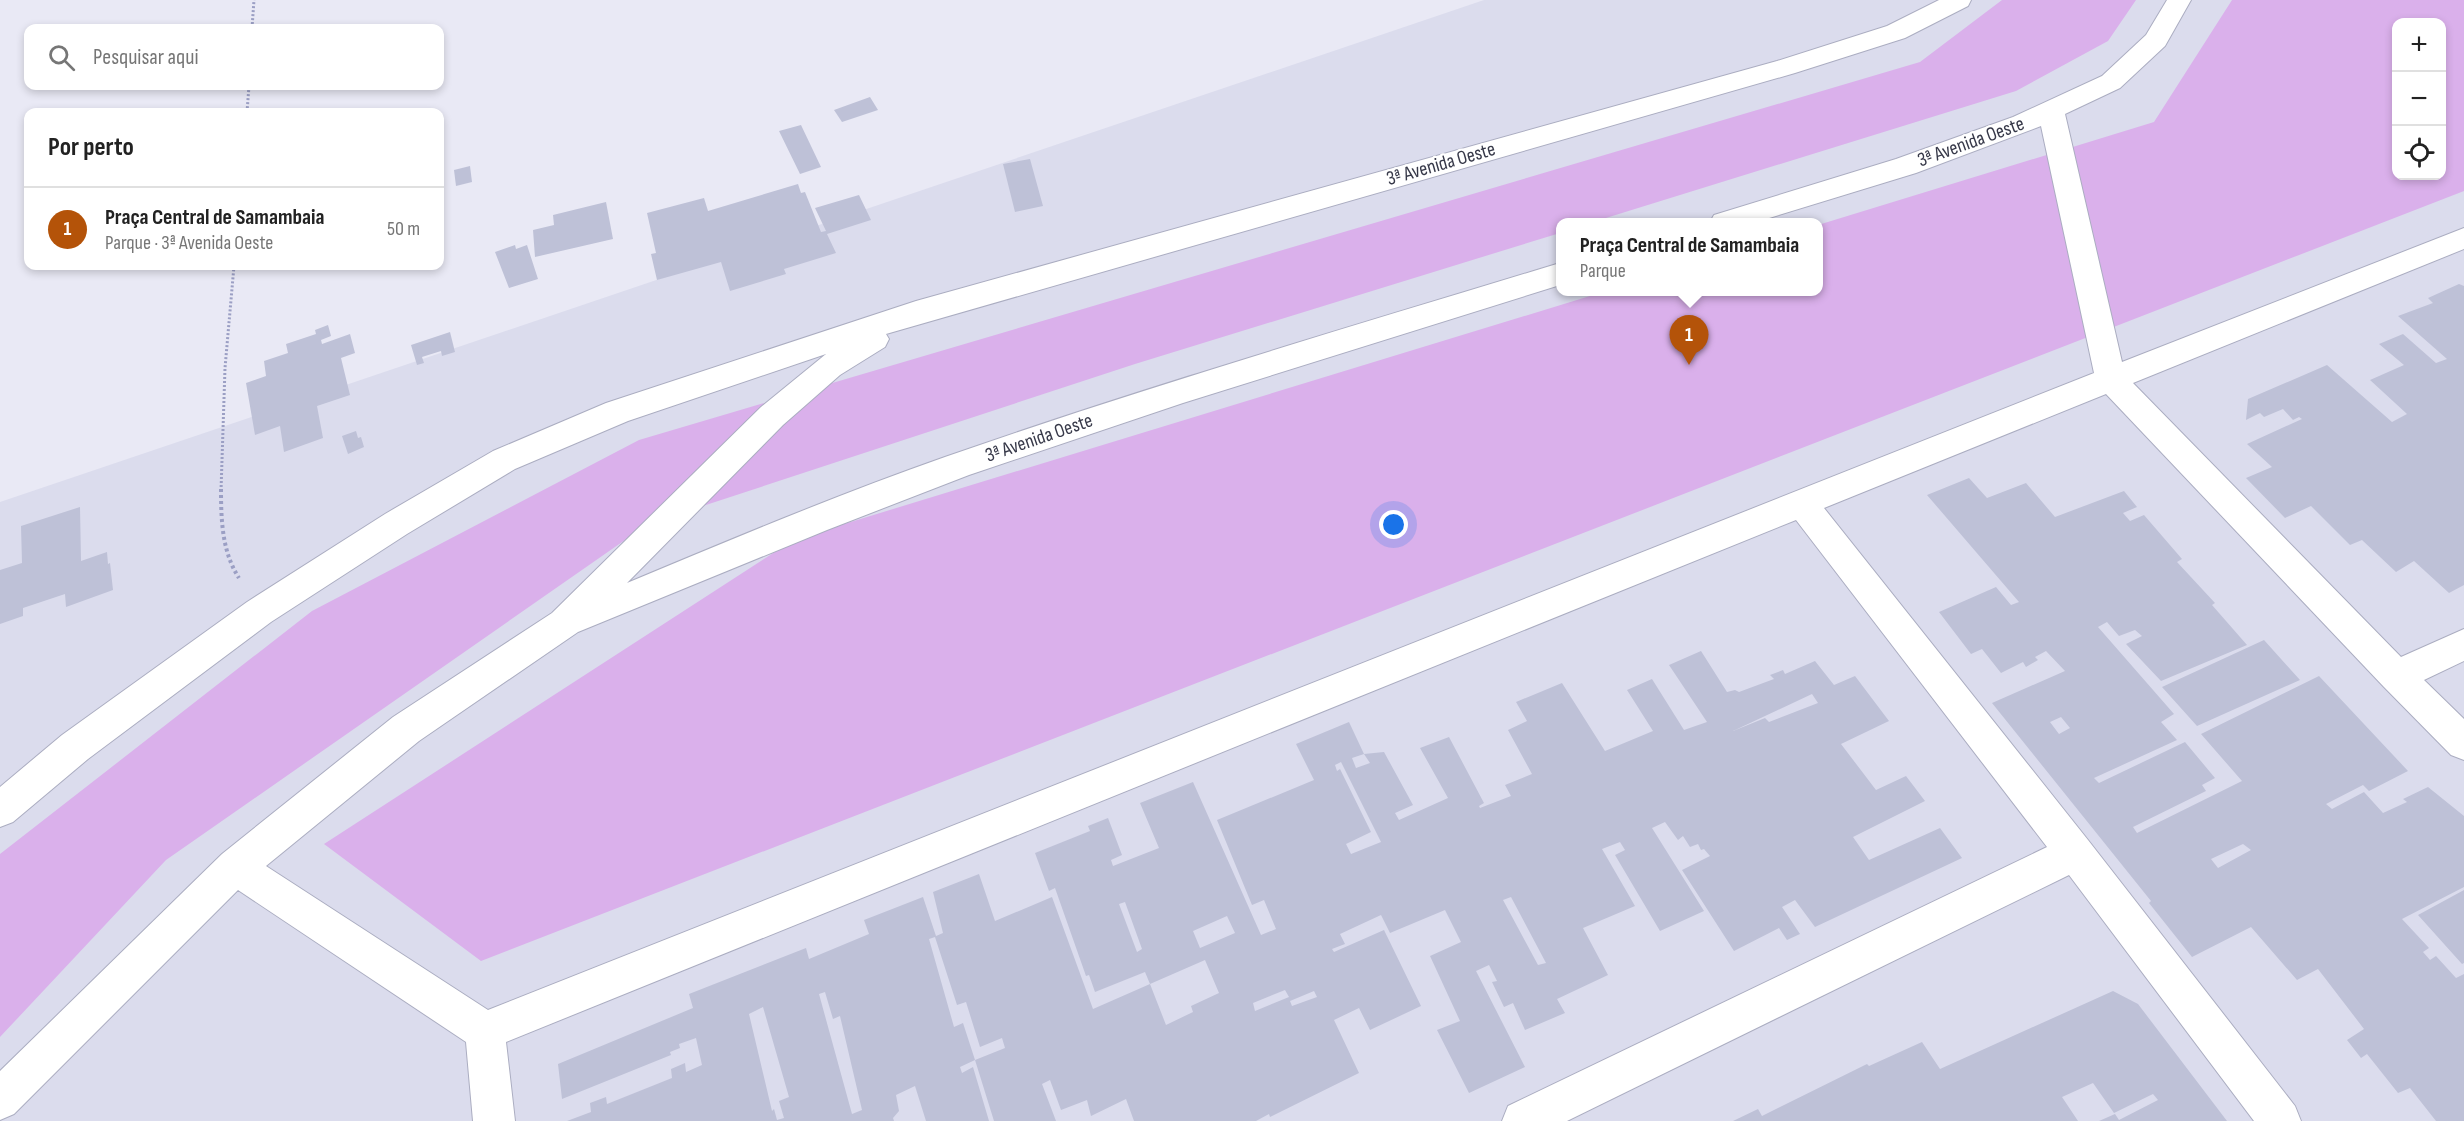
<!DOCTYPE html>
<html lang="pt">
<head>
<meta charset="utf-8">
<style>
  body { margin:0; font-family:"Sofia Sans Condensed",sans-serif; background:#f2f2f2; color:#222 }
  .controls { position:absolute; right:18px; top:18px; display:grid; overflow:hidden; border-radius:12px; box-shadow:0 3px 9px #0003 }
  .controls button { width:54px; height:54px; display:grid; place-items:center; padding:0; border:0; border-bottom:2px solid #e0e0e0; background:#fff; color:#222; font:30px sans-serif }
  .you { position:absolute; left:1394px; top:525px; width:21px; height:21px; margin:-15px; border:4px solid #fff; border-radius:50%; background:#1a73e8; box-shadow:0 0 0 9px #1a73e833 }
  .badge { display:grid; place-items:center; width:39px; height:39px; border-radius:50%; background:#b45309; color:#fff; font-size:20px; font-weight:700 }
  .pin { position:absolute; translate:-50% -50px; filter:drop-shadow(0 2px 3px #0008) }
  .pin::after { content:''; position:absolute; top:32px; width:21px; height:18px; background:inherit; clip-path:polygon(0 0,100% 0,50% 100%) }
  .popup { position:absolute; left:1556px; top:218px; width:267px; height:78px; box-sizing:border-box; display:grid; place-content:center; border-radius:12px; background:#fff; filter:drop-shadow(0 2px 4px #0005); font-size:20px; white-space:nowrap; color:#767676 }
  .popup b { font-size:22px; color:#222 }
  .popup::after { content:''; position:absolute; left:50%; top:100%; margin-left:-12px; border:12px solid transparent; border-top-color:#fff }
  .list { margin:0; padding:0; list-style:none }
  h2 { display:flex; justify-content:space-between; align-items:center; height:78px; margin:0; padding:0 24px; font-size:26px }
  h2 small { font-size:20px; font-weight:400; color:#767676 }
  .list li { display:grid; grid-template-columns:39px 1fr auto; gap:18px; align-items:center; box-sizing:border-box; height:84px; padding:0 24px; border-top:2px solid #e0e0e0 }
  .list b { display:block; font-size:22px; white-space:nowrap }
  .list p { margin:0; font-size:20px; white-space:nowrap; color:#767676 }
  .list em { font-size:20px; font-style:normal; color:#767676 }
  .icon { flex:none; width:33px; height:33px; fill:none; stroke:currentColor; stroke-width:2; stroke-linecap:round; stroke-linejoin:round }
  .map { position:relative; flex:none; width:2464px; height:1121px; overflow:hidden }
  .search { position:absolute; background:#fff; box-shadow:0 3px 9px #0003; left:24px; top:24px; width:420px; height:66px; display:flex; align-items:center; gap:15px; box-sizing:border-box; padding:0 21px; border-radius:12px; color:#767676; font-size:22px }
  .panel { position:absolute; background:#fff; box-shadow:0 3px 9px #0003; left:24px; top:108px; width:420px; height:162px; border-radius:12px }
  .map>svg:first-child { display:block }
  .residential { fill:#dbdced; fill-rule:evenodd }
  .green { fill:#dab0eb; fill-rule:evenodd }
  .building { fill:#bec1d7; fill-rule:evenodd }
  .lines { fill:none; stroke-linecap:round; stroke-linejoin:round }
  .minor-casing { stroke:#abadc1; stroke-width:2 }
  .path-far1 { stroke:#9b9fc4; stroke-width:3; stroke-dasharray:2 2; stroke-linecap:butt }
  .path { stroke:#9b9fc4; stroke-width:4; stroke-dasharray:3 3; stroke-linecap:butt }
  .minor { fill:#fff; fill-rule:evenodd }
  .labels { text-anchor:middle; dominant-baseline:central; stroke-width:4.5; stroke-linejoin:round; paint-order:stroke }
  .street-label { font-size:20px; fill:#373949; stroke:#fff }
</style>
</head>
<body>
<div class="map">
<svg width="2464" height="1121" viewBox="0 0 2464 1121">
  <rect width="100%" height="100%" fill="#e9e9f5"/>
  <path class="residential" d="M1484,0H2464V1121H0V502ZM2396,22H2442V176H2396ZM1560,222H1818V292H1560Z"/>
  <path class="green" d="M2002,0H2136L2108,41L2016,91L1593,222H1560V233L1135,364L648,524L166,860L0,1037V854L312,611L639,440L1920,62Z
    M2232,0H2464V191L481,961L324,844L795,539L1603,292H1818V225L2154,122ZM2396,22H2442V176H2396Z"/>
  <path class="building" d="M870,97L878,110L842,122L834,110Z
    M801,125L821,167L800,174L779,131Z
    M1030,159L1043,206L1015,212L1003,164Z
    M470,166L472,182L456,186L454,170Z
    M798,184L801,193L805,192L821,232L826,231L815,208L859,195L871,220L827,234L836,253L784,269L786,274L730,291L721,262L657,280L651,254L656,253L647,213L704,198L708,211Z
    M606,202L613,239L535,257L533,230L554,225L553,215Z
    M515,245L516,249L527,245L538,279L509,288L495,252Z
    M2459,284L2464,286V585L2449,593L2414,561L2396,572L2362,540L2350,545L2311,506L2285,518L2246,478L2272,467L2247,444L2302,419L2299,417L2293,420L2283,409L2264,417L2260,413L2246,420L2248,399L2327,365L2392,422L2407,414L2370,380L2404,365L2379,344L2403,334L2436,363L2447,359L2398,316L2433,303L2428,298Z
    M328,325L331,336L321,340L322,344L350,334L355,353L341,358L350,395L317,406L323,438L284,452L280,426L255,435L246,383L266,376L264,361L288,353L286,344L316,334L315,330Z
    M450,332L455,352L442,356L441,351L422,357L424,363L417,365L411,345Z
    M356,431L358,438L361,437L364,447L348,454L342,436Z
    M1969,478L1987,498L2026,483L2055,517L2124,491L2137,507L2123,513L2130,521L2144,515L2182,559L2177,562L2215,603L2212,605L2247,645L2161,681L2126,644L2142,636L2135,630L2119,636L2107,622L2098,627L2174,714L2161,722L2177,740L2094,778L2099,783L2185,742L2215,778L2202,785L2206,791L2133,827L2137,833L2242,781L2201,734L2319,676L2408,771L2369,791L2363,785L2326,804L2332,809L2364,792L2383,813L2407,802L2403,799L2428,787L2464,816V887L2402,919L2429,948L2423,952L2430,960L2436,956L2456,978L2464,974V1121H2436L2410,1088L2398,1093L2367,1054L2361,1058L2347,1040L2364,1029L2318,969L2297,980L2251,927L2192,957L2149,903L2151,901L1992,703L2065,671L2046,651L2035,657L2038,660L2026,667L2023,662L2001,673L1982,649L1971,654L1939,612L1996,587L2011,605L2019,602L1927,495ZM2061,717L2070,728L2059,734L2050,722ZM2243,844L2251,850L2218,868L2211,859Z
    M80,507L81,561L107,552L108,564L110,563L113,590L66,607L65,594L23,608V616L0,624V570L22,563L21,526Z
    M2264,640L2300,680L2197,726L2162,687Z
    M1701,651L1727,692L1735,690L1739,692L1774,679L1770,675L1783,670L1785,674L1815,661L1834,685L1855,676L1889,721L1841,744L1876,790L1906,776L1925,801L1853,837L1869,860L1940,828L1962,858L1815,927L1795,900L1782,907L1800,934L1787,940L1779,928L1734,951L1682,870L1710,856L1704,849L1701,850L1698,844L1690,847L1683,836L1678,840L1665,822L1652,828L1704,911L1660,931L1615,855L1625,850L1620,842L1602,849L1635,906L1583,928L1608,975L1557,999L1565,1013L1525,1030L1513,1003L1504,1007L1492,982L1497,981L1489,965L1476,971L1525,1067L1469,1093L1437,1030L1460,1021L1430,956L1461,942L1445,910L1390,933L1381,915L1340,934L1345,944L1332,949L1334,952L1384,930L1421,1006L1370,1030L1359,1008L1334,1020L1359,1073L1270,1117L1269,1114L1256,1121H1134L1126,1099L1091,1116L1087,1100L1061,1110L1050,1080L1042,1084L1056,1121H994L975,1060L1005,1048L1002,1038L980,1047L966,1002L957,1005L935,937L929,939L954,1027L963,1023L975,1060L960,1067L962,1073L973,1067L989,1121H926L915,1086L896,1095L899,1111L893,1118L894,1121H567L591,1112L590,1103L606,1097L607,1104L672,1078L671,1069L685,1063L686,1072L702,1065L696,1038L679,1044L680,1048L670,1052L671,1055L562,1099L558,1064L693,1008L689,994L806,948L809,959L869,934L864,920L923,897L936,936L943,933L933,892L979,874L995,921L1052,897L1093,1009L1150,984L1145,972L1095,992L1089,975L1086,976L1055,888L1049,891L1035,853L1090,831L1088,826L1108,818L1122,855L1111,860L1113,866L1159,848L1140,803L1193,782L1261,935L1276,929L1264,900L1252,905L1217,820L1314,780L1296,744L1349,722L1364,754L1352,758L1356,768L1370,763L1364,754L1384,752L1413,805L1395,813L1399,820L1448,798L1420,748L1449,737L1484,803L1479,806L1480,808L1511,796L1505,785L1532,774L1508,730L1527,721L1516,702L1562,683L1605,751L1653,731L1627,690L1652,679L1684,730L1707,722L1669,665ZM1812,694L1818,703L1769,722L1765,718L1733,731ZM1341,762L1381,842L1351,854L1346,844L1371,832L1340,769L1337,771L1335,765ZM1511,897L1546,963L1538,965L1503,900ZM1125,902L1142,949L1137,952L1119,904ZM1227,916L1235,933L1200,948L1193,931ZM1205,960L1219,993L1191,1006L1193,1012L1166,1025L1150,984ZM1285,990L1289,997L1255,1011L1253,1003ZM1314,991L1317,997L1292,1006L1290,1001ZM825,992L833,1019L840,1016L862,1110L852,1114L819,994ZM763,1007L789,1097L779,1101L784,1118L777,1120L774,1109L772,1111L749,1014Z
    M2464,890V963L2462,964L2418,915Z
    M2113,991L2138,1004L2227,1121H2099L2115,1114L2119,1120L2158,1100L2153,1094L2114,1113L2093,1083L2062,1097L2078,1121H1733L1758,1109L1762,1116L1867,1064L1869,1066L1922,1042L1940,1069Z"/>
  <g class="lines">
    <defs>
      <path id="minor" d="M1939,0H1971L1968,6L1905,38L1795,73L886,334L889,339L885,347L840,375L783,425L627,583C732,539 837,495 945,457C1148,386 1354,326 1560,263V285L1183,403L969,475L827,530L578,632L419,741L266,866L488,1010L2094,373L2041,126L1916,173L1756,222H1710L1714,215L1896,159L2013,117L2102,76L2146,35L2167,0H2191L2165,46L2120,88L2065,114L2122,362L2464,228V249L2133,383L2401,657L2464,629V661L2424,680L2464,719V760L2451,755L2384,687L2106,394L1824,508L2088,840L2295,1106L2301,1121H2254L2069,875L1567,1121H1502L1508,1106L2047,847L1796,520L506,1042L515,1121H473L466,1042L238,890L14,1114L0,1120V1071L222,854L393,717L552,613L761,407L826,354L628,421L515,469L407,534L271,622L88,759L13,822L0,827V787L62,735L247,602L385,514L493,451L606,403L916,301L1777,61L1887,26Z"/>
    </defs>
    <use href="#minor" class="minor-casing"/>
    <path class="path-far1" d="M252,28L254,0
      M247,112L249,86
      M221,491L225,368L234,266"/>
    <path class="path" d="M221,489C221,520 222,552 239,578"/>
    <use href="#minor" class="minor"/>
  </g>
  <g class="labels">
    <g class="street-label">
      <text transform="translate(1971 142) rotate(-20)">3ª Avenida Oeste</text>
      <text transform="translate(1441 164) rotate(-16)">3ª Avenida Oeste</text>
      <text transform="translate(1039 438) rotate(-19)">3ª Avenida Oeste</text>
    </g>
  </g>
</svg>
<div class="controls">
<button>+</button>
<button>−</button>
<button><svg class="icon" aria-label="locate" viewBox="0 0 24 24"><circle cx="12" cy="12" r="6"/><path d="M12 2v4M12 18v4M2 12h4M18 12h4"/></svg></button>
</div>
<div class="you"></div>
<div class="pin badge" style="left:1689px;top:365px">1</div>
<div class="popup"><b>Praça Central de Samambaia</b>Parque</div>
<div class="search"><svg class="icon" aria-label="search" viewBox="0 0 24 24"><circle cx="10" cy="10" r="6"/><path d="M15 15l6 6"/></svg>Pesquisar aqui</div>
<section class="panel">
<h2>Por perto<small></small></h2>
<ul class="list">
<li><span class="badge">1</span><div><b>Praça Central de Samambaia</b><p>Parque · 3ª Avenida Oeste</p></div><em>50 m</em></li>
</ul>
</section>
</div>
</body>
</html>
